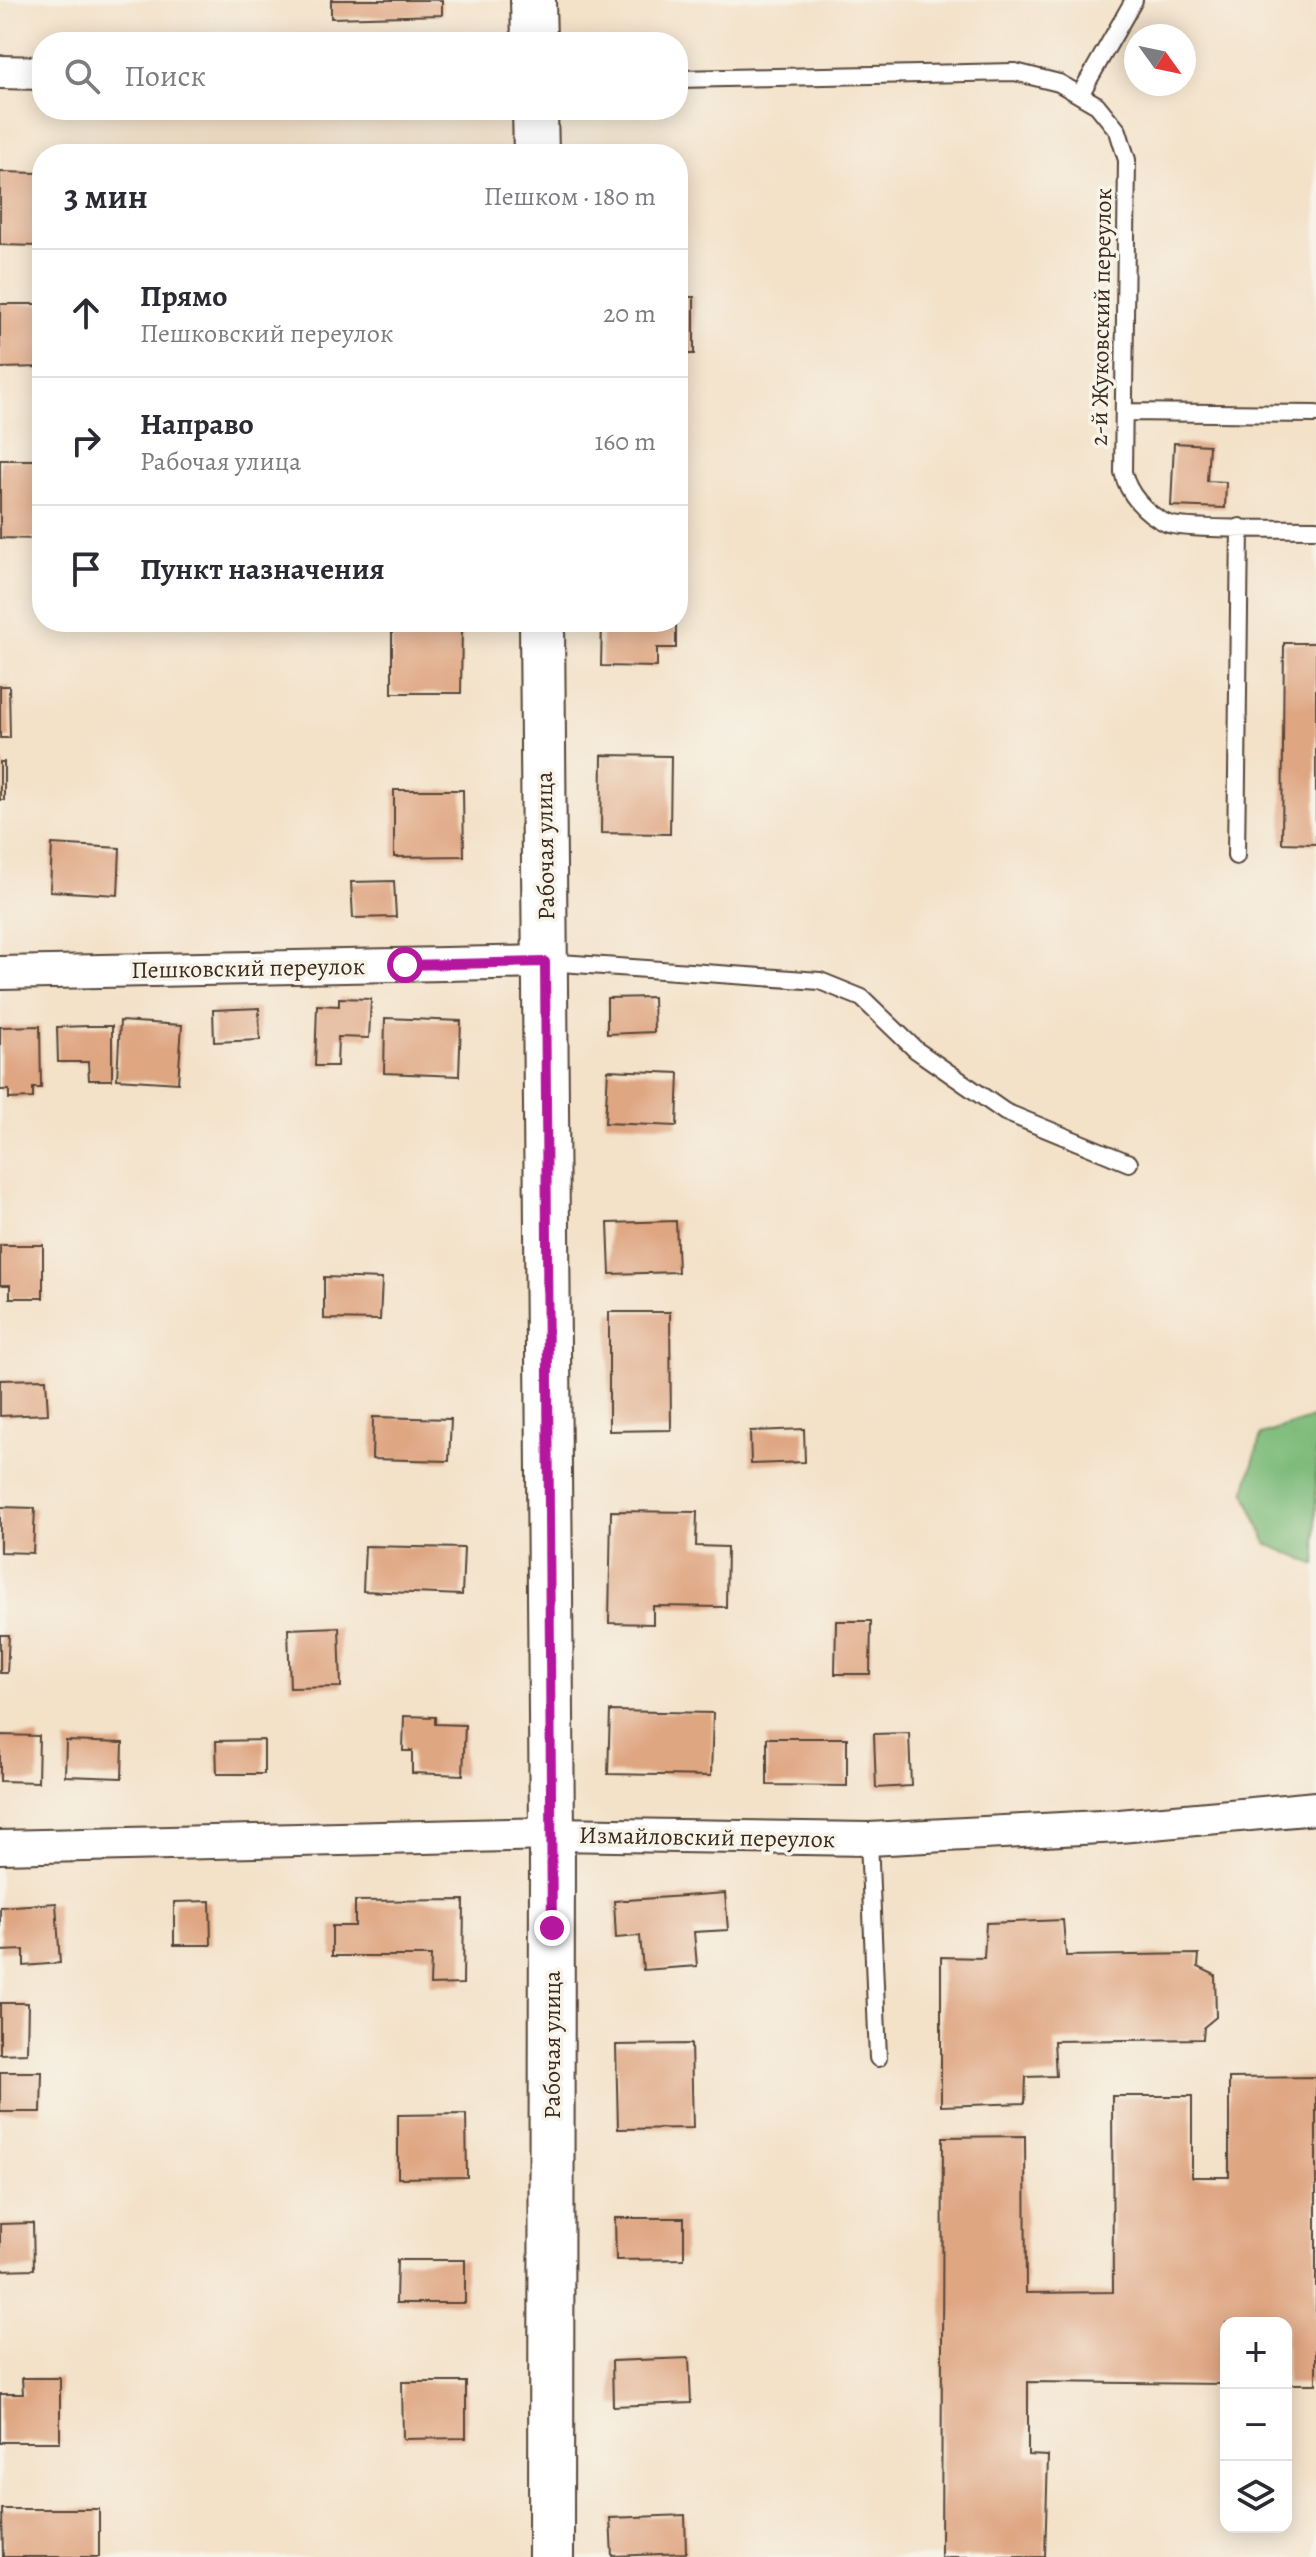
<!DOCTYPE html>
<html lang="ru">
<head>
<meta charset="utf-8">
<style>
  body { margin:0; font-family:Alegreya,serif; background:#f2f2f3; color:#2b2b33 }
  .controls { position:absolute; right:24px; bottom:24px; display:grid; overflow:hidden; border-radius:16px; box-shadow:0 4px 20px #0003 }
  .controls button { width:72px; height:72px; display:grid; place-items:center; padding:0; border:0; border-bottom:2px solid #e1e1e2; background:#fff; color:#2b2b33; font:40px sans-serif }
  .compass { position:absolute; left:1124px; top:24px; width:72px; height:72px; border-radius:50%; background:#fff; box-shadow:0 4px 20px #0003; rotate:123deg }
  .stop { position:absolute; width:24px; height:24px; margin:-18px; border:6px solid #b5179e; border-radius:50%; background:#fff }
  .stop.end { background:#b5179e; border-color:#fff; box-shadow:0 2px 8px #0008 }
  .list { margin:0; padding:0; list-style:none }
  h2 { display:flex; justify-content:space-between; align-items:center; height:104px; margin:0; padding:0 32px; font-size:34px }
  h2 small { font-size:26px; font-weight:400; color:#7c7c81 }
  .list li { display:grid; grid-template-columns:52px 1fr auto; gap:24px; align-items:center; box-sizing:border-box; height:128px; padding:0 32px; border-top:2px solid #e1e1e2 }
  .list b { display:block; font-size:30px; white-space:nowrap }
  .list p { margin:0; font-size:26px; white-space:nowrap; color:#7c7c81 }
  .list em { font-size:26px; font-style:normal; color:#7c7c81 }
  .icon { flex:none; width:44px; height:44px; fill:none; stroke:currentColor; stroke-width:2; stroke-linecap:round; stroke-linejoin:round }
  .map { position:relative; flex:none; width:1316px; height:2557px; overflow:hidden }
  .search { position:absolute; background:#fff; box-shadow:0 4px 20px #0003; left:32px; top:32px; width:656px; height:88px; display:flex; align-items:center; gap:20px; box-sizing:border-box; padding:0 28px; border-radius:32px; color:#7c7c81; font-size:30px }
  .panel { position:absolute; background:#fff; box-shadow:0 4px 20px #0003; left:32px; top:144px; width:656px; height:488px; border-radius:32px }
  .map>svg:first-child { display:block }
  .forest { fill:#7fbc7c; stroke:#5d734d; stroke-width:2 }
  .building { fill:#dfa682 }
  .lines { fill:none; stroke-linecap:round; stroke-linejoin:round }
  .lane-casing { stroke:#574538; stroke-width:20 }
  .street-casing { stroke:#574538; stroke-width:36 }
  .secondary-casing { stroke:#574538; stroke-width:48 }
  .lane { stroke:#fff; stroke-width:16 }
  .street { stroke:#fff; stroke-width:32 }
  .secondary { stroke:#fff; stroke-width:44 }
  .route { stroke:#b5179e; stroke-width:10 }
  .labels { text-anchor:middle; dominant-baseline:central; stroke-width:7; stroke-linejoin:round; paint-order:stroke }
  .street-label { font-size:24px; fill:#3b2a1e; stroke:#f7f3e8 }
</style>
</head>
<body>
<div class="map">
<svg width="1316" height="2557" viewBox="0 0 1316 2557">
  <rect width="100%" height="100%" fill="#f7f3e8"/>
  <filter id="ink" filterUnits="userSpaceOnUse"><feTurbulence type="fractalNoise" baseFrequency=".0125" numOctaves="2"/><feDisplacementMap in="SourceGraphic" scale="16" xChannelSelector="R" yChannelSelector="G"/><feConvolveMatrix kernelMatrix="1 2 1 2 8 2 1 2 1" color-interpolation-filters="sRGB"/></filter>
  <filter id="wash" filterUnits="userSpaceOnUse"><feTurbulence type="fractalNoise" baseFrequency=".006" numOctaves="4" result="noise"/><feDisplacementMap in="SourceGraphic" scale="32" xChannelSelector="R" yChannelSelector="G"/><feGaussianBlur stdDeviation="1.8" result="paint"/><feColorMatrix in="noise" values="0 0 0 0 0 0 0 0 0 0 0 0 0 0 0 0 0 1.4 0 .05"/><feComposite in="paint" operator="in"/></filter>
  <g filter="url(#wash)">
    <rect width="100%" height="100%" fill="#f3e1c8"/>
    <path class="forest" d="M1316,1417V1565L1267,1544L1245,1492L1261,1435Z"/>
    <g id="blocks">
      <path class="building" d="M331,0H442V15L331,18Z
        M0,172L39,173V246L0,245Z
        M678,297H694V354H678Z
        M0,304H42V367L0,368Z
        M1174,443L1209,445L1207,481L1226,482L1225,508L1171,506Z
        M0,460H42V539L0,538Z
        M602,622H676V648H657V667L601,666Z
        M392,624H462L461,693H392Z
        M1284,643H1316V844L1282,843Z
        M0,686H9L10,738H0Z
        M602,755L671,756L670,834L601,833Z
        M0,762H4V800H0Z
        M394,790H463L464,856L394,857Z
        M52,844L120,848L118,895L50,891Z
        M394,881L396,917L353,918L351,882Z
        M653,997L654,1032L607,1034V998Z
        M339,998L371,999L369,1038L338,1037L337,1066H315L317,1005L339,1006Z
        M259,1008L260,1040L214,1042L213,1010Z
        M385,1018L461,1021L459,1076L384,1073Z
        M120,1021L182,1025L178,1083L117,1079Z
        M40,1026L41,1088H33V1098L9,1099V1090H0V1027Z
        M89,1026H112V1080H89L88,1062H58L57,1027Z
        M608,1070L679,1073L677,1126L605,1123Z
        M676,1221L678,1272L610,1274L608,1223Z
        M0,1245H43V1298H10V1285H0Z
        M324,1277L382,1279L380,1320L324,1319Z
        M609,1312H670L671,1430L609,1431Z
        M46,1379L48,1414L0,1416V1380Z
        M373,1417L451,1419L449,1461L372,1459Z
        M804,1429L805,1462L751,1464L750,1431Z
        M0,1507L35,1508L33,1553L0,1552Z
        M611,1511L697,1512L696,1546L727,1547L726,1607L653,1606V1624L609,1623Z
        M365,1546L464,1548L462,1595L363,1591Z
        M836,1621H871L870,1674H835Z
        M339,1627L341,1687L290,1688L288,1629Z
        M0,1635H9L7,1673H0Z
        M610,1711L713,1713L711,1776L608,1774Z
        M404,1716L435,1717V1724L465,1725L463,1775L412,1773V1751H403Z
        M909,1733L911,1786L876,1788L874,1734Z
        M0,1735L39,1736L38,1782L0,1781Z
        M767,1738H847V1786L767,1785Z
        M264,1740V1774H217L216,1741Z
        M66,1741L123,1743L122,1778L65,1776Z
        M725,1893L728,1930L694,1932L697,1966L643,1970L640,1936L616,1938L614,1901Z
        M464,1900L463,1984L430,1985L431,1956H332V1926H355V1901Z
        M210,1901L211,1945H174V1902Z
        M56,1903L60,1963L24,1966V1950L0,1951V1907Z
        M1063,1920L1066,1956L1199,1954L1198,1967L1215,1975L1216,2017L1204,2027L1203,2039L1054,2041L1056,2076L1026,2077L1025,2103L941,2106V1957L984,1958L986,1923Z
        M0,2003H28L27,2053L0,2054Z
        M691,2044L693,2128L618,2129L616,2045Z
        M0,2072H42L41,2112H0Z
        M1316,2077V2384H1286V2323H1226V2384L1028,2382V2455L1048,2456L1045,2557H941L943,2137L1025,2136L1026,2293L1113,2292L1112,2096H1192V2177H1229V2078Z
        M466,2114L467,2177L398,2178V2115Z
        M615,2218H684V2259L616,2260Z
        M33,2223L34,2269L0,2270V2224Z
        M397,2260H465V2303H396Z
        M689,2358L691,2403L613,2406L612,2361Z
        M22,2378H60V2442H0V2394H23Z
        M402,2382H466V2438L403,2439Z
        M2,2509H99V2557H3Z
        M685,2515L686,2553L612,2556L610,2518Z"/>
    </g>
  </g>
  <g filter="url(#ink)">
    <use href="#blocks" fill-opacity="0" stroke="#574538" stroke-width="2"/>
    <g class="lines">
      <defs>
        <path id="lane" d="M678,79L1015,72L1059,83L1097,105L1118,131L1127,160L1123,472C1128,494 1145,513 1166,523C1182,531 1290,528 1316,529
          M1081,93L1134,0
          M1124,412L1316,414
          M1236,856L1240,527
          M546,962L820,981L862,998L916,1050L1005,1112L1129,1163
          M869,1839L878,2058"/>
        <path id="street" d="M0,72L42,73
          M0,973L545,962
          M0,1847L552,1834L869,1839L1120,1826L1316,1808"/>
        <path id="secondary" d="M533,0L534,42
          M535,110L536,154
          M542,622L552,1834L551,2557"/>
      </defs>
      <use href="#lane" class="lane-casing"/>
      <use href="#street" class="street-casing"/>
      <use href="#secondary" class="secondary-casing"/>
      <use href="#lane" class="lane"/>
      <use href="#street" class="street"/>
      <use href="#secondary" class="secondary"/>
    </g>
  </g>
  <g class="lines" filter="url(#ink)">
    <path class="route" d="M405,965L545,962L552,1928"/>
  </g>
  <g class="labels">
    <g class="street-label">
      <text transform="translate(1101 317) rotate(-89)">2-й Жуковский переулок</text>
      <text transform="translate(545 846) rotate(-91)">Рабочая улица</text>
      <text transform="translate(248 968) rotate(-1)">Пешковский переулок</text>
      <text transform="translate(707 1837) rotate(1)">Измайловский переулок</text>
      <text transform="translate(552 2045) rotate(-90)">Рабочая улица</text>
    </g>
  </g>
</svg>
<div class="controls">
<button>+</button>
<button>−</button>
<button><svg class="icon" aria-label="layers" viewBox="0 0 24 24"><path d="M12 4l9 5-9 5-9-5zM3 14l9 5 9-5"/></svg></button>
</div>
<svg class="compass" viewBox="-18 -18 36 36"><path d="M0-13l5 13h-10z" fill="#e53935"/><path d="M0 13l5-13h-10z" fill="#7c7c81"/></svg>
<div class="stop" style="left:405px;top:965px"></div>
<div class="stop end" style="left:552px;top:1928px"></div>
<div class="search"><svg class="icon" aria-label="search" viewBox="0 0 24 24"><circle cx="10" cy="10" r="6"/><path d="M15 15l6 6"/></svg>Поиск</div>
<section class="panel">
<h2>3 мин<small>Пешком · 180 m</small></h2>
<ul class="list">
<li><svg class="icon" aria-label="ahead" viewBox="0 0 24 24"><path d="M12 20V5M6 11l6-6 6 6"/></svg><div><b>Прямо</b><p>Пешковский переулок</p></div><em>20 m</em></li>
<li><svg class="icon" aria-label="right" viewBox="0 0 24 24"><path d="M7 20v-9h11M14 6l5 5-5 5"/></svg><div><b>Направо</b><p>Рабочая улица</p></div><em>160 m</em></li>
<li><svg class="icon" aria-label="arrive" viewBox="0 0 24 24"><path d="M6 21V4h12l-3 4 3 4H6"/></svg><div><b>Пункт назначения</b></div></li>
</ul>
</section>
</div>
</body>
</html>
